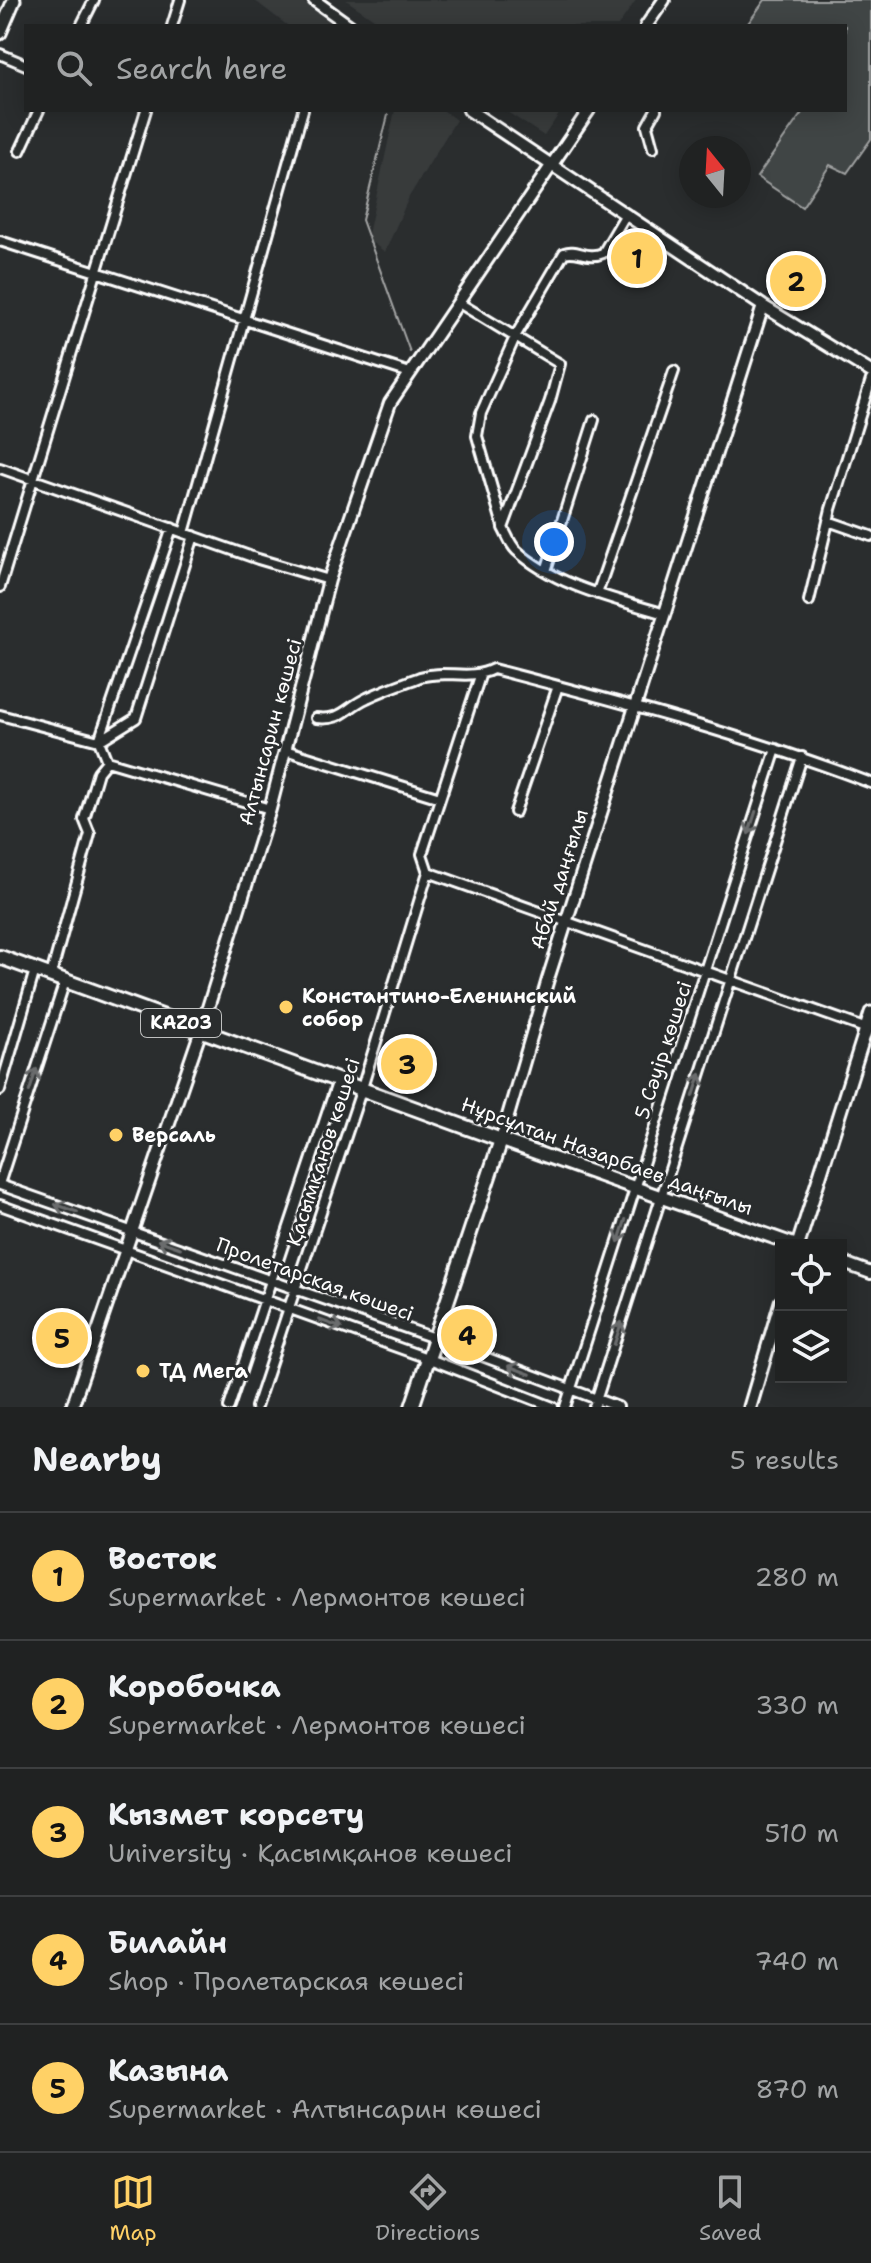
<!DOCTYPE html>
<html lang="en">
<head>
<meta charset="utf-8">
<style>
  body { margin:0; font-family:"Shantell Sans",sans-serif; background:#2d2f2f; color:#f1f3f6 }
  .controls { position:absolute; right:24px; bottom:24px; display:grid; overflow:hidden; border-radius:0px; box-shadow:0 4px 20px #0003 }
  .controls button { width:72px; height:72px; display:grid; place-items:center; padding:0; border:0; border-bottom:2px solid #3d3f40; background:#202222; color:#f1f3f6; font:40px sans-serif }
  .compass { position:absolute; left:679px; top:136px; width:72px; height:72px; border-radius:50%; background:#202222; box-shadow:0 4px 20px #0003; rotate:342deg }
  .you { position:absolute; left:554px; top:542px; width:28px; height:28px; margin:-20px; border:6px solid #fff; border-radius:50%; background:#1a73e8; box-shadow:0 0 0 12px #1a73e833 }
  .badge { display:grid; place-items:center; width:52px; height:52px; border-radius:50%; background:#ffd166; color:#111; font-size:26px; font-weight:700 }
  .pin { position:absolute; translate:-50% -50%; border:4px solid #fff; box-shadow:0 2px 8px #0006 }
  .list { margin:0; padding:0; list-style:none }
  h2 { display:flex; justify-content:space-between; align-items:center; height:104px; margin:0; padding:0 32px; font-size:34px }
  h2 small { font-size:26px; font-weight:400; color:#a2a4a5 }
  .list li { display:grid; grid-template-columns:52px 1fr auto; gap:24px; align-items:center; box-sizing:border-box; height:128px; padding:0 32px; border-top:2px solid #3d3f40 }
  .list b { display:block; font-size:30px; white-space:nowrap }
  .list p { margin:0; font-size:26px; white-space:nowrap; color:#a2a4a5 }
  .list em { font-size:26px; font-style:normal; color:#a2a4a5 }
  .icon { flex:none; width:44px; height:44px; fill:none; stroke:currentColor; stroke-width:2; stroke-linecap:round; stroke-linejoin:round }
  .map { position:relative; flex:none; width:871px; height:1407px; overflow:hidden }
  .search { position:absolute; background:#202222; box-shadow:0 4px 20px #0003; left:24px; right:24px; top:24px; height:88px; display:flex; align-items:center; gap:20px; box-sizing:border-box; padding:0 28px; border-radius:0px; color:#a2a4a5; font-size:30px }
  .sheet { height:744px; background:#202222 }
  nav { display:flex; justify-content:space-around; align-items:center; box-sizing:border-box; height:112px; border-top:2px solid #3d3f40; background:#202222; font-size:22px; color:#a2a4a5 }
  nav a { display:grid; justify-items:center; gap:4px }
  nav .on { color:#ffd166 }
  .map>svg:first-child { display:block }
  .built { fill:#373a3b }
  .green { fill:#414445; stroke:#a0a2a2; stroke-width:2 }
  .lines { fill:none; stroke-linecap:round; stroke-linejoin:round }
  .stream { stroke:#a6a7a7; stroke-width:2 }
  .minor-casing { stroke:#fff; stroke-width:14 }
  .tertiary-casing { stroke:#fff; stroke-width:16 }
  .secondary-casing { stroke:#fff; stroke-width:17 }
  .primary-casing { stroke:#fff; stroke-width:18 }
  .minor { stroke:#2a2d2e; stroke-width:8 }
  .tertiary { stroke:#2a2d2e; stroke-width:10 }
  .secondary { stroke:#2a2d2e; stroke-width:11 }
  .primary { stroke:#2a2d2e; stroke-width:12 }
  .oneway { stroke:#6a6c6d }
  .poi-dot { fill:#ffd166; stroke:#2a2d2e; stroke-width:3 }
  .labels { text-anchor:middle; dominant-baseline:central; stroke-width:6; stroke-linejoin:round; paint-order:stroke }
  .shield { fill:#2a2d2e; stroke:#bfc0c0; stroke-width:2 }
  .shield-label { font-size:18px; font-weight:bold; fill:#fff }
  .street-label { font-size:20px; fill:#fff; stroke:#2a2d2e }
  .poi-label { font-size:20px; font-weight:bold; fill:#fff; stroke:#2a2d2e; text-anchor:start }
</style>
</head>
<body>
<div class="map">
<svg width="871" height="1407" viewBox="0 0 871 1407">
  <rect width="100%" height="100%" fill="#2a2d2e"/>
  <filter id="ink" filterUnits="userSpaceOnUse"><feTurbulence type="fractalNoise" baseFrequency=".0125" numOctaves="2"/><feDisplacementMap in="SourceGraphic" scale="16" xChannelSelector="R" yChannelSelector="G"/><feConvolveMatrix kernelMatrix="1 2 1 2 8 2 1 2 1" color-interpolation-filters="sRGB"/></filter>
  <g filter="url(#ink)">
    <path class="built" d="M254,0H301L335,26H288Z
      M346,0H636L618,26H384Z
      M395,110H443L456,120L409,197L385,252L367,239Z
      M504,110H562L544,136Z"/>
    <path class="green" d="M765,0H871V139L847,173L830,165L802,207L757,177L804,110H845V26H746Z"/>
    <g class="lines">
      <path class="stream" d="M388,115L362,220L410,352"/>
      <defs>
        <path id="minor" d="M81,26L94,0
          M172,26L180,0
          M0,54L26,65
          M653,148L647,126L656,110
          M20,151L39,110
          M0,241L410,373
          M459,303L560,364L550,401L503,528C507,535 510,544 516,550C555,586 615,599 665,614
          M0,468L258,559L329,580
          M828,521L871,536
          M503,526L477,436L481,413L516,335L564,253C577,248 587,260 603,253L626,214
          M184,533L303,110
          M546,571L594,420
          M0,587L146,110
          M597,594L674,371
          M809,601L831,509L871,380
          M0,715L99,741
          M316,718C343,721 345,708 367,698C383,690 402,684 420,677C445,669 470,681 493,669C621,702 748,736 871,783
          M99,741L136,718L194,536
          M99,741L172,528
          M99,741L107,761
          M285,750L440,798
          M107,761L270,809
          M515,812L558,686
          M428,872L870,1030
          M51,975L90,834L84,819L98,772L107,761
          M0,1090L35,970
          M0,1181L65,981
          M0,1185L434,1338L618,1407
          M0,1205L427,1358L553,1407
          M229,1407L338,1080
          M256,1407L362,1088L428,872L422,854L480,676
          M565,1407L776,749
          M594,1407L802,757"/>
        <path id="tertiary" d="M314,0L350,26
          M646,26L664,0
          M469,110L763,306L871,372
          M501,1140L548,979L763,306
          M841,1262L871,1273
          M72,1407L201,1030L270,809L329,580L390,403L589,110"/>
        <path id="secondary" d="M0,33L14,0
          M501,1140L795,1245
          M798,1245L871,1013
          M750,1407L781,1302"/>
        <path id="primary" d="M0,957L501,1140L412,1407"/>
      </defs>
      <use href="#minor" class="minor-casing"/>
      <use href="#tertiary" class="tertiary-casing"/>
      <use href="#secondary" class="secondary-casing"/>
      <use href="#primary" class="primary-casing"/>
      <use href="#minor" class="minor"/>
      <use href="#tertiary" class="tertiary"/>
      <use href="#secondary" class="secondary"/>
      <use href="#primary" class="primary"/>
    </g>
    <defs><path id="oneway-shaft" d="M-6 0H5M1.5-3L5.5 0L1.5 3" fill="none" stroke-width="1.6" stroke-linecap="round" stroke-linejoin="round" transform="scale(2)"/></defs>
    <g class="oneway">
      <use href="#oneway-shaft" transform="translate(752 823) rotate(108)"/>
      <use href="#oneway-shaft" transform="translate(33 1080) rotate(-72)"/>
      <use href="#oneway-shaft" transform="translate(697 1085) rotate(-72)"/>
      <use href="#oneway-shaft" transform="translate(66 1208) rotate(-161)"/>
      <use href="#oneway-shaft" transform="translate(622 1231) rotate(108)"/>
      <use href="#oneway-shaft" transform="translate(169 1244) rotate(-161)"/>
      <use href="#oneway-shaft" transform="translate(331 1324) rotate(20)"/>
      <use href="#oneway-shaft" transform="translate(618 1333) rotate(-72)"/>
      <use href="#oneway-shaft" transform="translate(519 1370) rotate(-159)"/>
    </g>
  </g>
  <g class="poi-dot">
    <circle cx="286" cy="1007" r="8"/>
    <circle cx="116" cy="1135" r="8"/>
    <circle cx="143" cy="1371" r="8"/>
  </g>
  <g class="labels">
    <rect class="shield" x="141" y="1009" width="80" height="28" rx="6"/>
    <g class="shield-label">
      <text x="181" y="1023">KАZ03</text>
    </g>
    <g class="street-label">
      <text transform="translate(270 732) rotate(-75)">Алтынсарин көшесі</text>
      <text transform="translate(559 879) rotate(-72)">Абай даңғылы</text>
      <text transform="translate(663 1050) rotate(-72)">5 Сәуір көшесі</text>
      <text transform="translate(323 1152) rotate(-72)">Қасымқанов көшесі</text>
      <text transform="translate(607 1156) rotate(20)">Нұрсұлтан Назарбаев даңғылы</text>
      <text transform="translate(315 1279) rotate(20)">Пролетарская көшесі</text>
    </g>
    <g class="poi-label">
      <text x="302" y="996">Константино-Еленинский<tspan x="302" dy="23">собор</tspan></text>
      <text x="132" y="1135">Версаль</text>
      <text x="159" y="1371">ТД Мега</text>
    </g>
  </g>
</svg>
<div class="controls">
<button><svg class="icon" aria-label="locate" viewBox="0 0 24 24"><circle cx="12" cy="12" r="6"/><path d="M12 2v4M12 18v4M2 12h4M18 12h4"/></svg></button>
<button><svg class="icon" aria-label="layers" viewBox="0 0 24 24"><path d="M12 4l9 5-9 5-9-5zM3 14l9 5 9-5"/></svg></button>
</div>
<svg class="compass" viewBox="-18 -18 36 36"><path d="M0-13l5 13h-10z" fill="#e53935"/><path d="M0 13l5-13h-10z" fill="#a2a4a5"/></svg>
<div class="you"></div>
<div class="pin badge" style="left:637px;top:258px">1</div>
<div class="pin badge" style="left:796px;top:281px">2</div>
<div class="pin badge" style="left:407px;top:1064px">3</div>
<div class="pin badge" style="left:467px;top:1335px">4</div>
<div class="pin badge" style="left:62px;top:1338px">5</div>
<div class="search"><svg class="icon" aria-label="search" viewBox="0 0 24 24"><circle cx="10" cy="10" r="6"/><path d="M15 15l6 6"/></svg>Search here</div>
</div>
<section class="sheet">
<h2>Nearby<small>5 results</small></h2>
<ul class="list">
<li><span class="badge">1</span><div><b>Восток</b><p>Supermarket · Лермонтов көшесі</p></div><em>280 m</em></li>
<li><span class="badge">2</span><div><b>Коробочка</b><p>Supermarket · Лермонтов көшесі</p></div><em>330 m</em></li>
<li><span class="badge">3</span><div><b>Кызмет корсету</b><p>University · Қасымқанов көшесі</p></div><em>510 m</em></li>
<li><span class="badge">4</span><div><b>Билайн</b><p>Shop · Пролетарская көшесі</p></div><em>740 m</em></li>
<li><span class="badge">5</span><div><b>Казына</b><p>Supermarket · Алтынсарин көшесі</p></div><em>870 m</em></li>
</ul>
</section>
<nav>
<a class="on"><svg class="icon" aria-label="map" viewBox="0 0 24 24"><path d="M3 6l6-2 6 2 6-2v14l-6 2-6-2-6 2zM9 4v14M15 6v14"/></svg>Map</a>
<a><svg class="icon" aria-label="directions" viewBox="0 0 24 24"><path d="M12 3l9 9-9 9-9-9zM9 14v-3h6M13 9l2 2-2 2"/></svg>Directions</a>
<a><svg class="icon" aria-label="saved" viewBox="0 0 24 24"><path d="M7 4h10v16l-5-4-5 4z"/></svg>Saved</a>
</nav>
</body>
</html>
